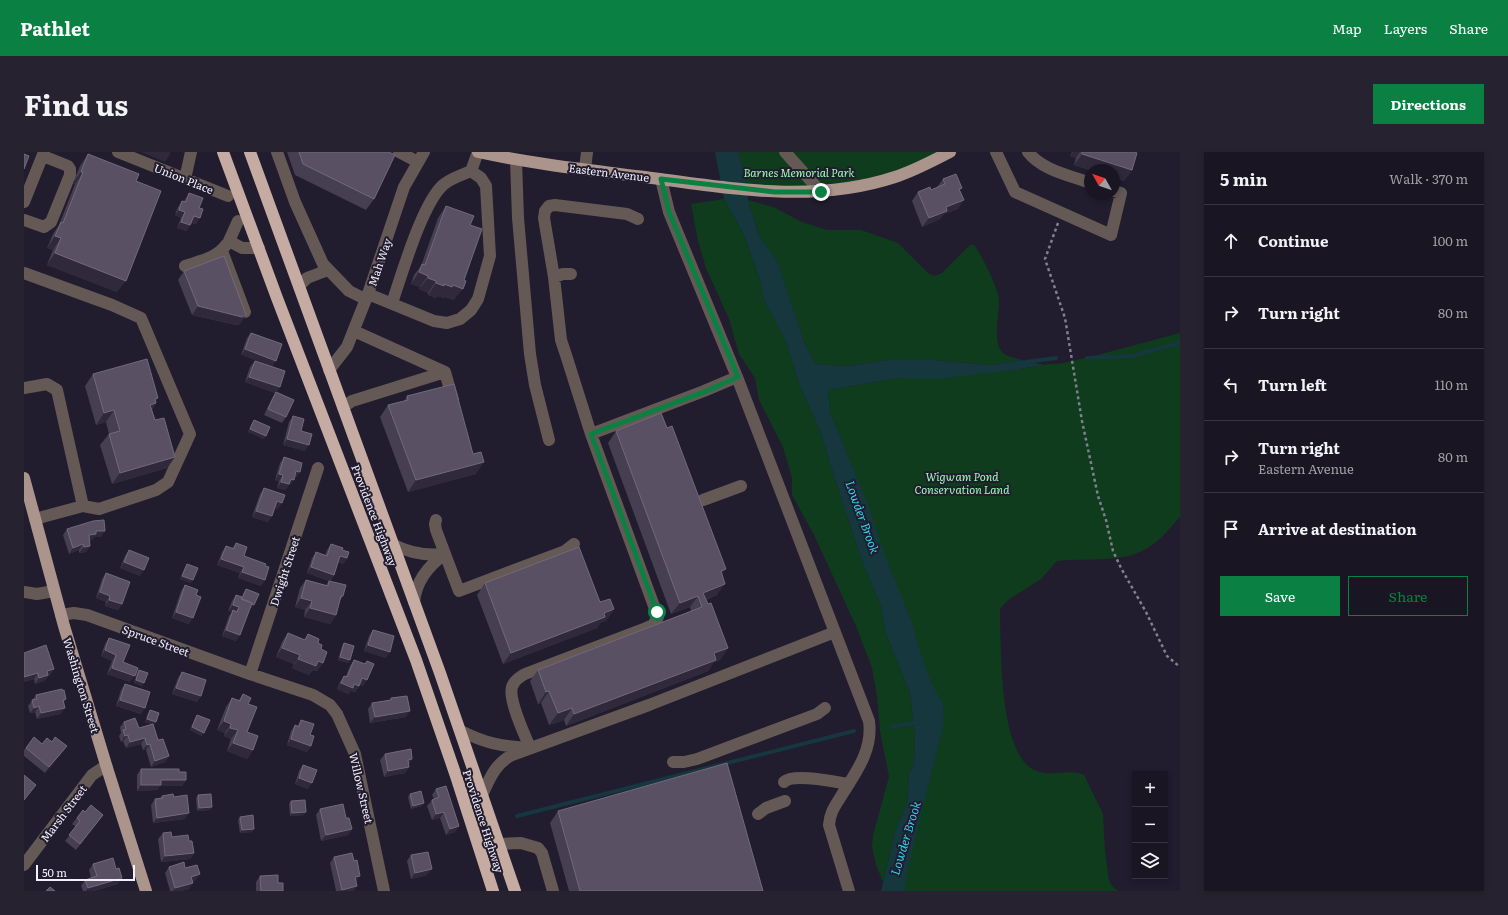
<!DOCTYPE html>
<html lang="en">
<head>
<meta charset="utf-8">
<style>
  body { margin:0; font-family:Literata,serif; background:#26222f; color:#f1f3f6 }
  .controls { position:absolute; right:12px; bottom:12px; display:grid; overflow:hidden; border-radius:0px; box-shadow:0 2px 6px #0003 }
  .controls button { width:36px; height:36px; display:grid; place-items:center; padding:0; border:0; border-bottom:1px solid #373440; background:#191522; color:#f1f3f6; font:20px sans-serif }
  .compass { position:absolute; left:1060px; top:12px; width:36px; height:36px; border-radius:50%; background:#191522; box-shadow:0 2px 6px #0003; rotate:310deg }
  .scale { position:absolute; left:12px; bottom:10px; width:99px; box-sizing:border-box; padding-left:4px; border:2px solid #f3f0fd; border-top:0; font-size:11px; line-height:14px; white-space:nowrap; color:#f3f0fd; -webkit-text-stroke:3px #211c2e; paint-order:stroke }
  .stop { position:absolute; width:12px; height:12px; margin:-9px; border:3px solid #0b8043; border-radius:50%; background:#fff }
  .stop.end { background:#0b8043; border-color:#fff; box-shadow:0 1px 4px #0008 }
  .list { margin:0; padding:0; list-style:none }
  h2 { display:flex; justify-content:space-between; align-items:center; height:52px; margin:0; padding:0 16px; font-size:17px }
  h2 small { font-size:13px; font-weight:400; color:#9f9fa5 }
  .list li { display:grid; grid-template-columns:26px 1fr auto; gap:12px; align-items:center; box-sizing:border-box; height:72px; padding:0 16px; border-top:1px solid #373440 }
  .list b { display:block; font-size:15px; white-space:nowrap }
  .list p { margin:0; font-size:13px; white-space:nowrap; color:#9f9fa5 }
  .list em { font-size:13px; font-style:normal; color:#9f9fa5 }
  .actions { display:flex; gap:8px; padding:12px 16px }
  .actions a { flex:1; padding:9px 0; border:1px solid #0b8043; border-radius:0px; text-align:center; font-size:14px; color:#0b8043 }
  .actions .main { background:#0b8043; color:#fff }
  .icon { flex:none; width:22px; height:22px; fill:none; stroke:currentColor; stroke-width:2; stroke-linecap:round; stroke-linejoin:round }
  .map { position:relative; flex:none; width:1156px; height:739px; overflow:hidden; border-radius:0px }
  header { display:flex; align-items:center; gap:24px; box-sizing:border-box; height:56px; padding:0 20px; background:#0b8043; color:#fff }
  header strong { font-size:19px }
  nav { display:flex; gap:22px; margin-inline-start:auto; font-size:14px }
  .intro { display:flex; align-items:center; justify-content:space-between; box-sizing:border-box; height:96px; padding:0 24px }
  h1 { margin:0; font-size:28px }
  .button { padding:10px 18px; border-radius:0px; background:#0b8043; color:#fff; font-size:14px; font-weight:700 }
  main { display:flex; gap:24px; padding:0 24px }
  aside { flex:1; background:#191522; border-radius:0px; box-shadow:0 2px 6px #0003 }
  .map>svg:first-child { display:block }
  .green { fill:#103c1e }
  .water { fill:#15373d }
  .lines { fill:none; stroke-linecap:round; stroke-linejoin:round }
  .stream { stroke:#15373d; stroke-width:4 }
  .path { stroke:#837f8e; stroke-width:2.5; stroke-dasharray:3 3; stroke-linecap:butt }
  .minor { stroke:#655956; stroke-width:12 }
  .major { stroke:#ab948c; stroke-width:12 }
  .highway { stroke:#c6aba2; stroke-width:12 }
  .wall { fill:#463e51 }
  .shaded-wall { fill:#2f293b }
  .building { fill:#595163; stroke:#716a7c }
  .route { stroke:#0b8043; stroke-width:5 }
  .labels { text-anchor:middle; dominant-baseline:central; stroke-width:4; stroke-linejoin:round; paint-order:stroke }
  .street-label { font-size:11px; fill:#f3f0fd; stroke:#211c2e }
  .park-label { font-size:11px; font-style:italic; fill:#9dfab3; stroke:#211c2e }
  .water-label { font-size:12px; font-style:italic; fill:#31d5f0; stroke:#211c2e }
</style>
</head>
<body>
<header>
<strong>Pathlet</strong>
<nav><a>Map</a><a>Layers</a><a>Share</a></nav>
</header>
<div class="intro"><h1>Find us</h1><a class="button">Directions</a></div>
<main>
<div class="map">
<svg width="1156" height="739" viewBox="0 0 1156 739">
  <rect width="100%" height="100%" fill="#211c2e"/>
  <path class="green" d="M714,0H926L853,30L723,38Z
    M700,47L720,83L736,128L740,148L762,188L775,232L796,279L816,343L838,409L857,454L862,482L886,541L891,582L890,611L885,623L883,652L872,677L859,730L852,713L848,695L849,683L865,625L856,579L853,544L848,516L832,474L790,383L768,343V326L759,295L735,248L731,226L715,202L705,167L682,116L674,89L667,52Z
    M724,48L749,55L778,70L803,78H837L874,91L904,121L910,124L918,121L946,93H950C958,104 973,133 975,147C976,161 966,195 982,203C986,205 992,206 997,208L966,213L909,208H863L823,214L791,212L781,192L753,110L735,84Z
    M1156,181V365C1147,374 1139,386 1128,393C1101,413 1064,405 1033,409L1017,427L984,448L976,457C977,493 974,600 1010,618C1026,626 1045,616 1060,623L1079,662L1081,699L1085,728L1088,734L1094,739H857L909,580L829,317L806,260L804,238L874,226H886L996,217L1025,212H1034L1066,205Z"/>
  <path class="water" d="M691,0H714L720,19L724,48L735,84L753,109L781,192L791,212L823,214L863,208H909L966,213L997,208L1021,213L983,219L912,227L874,226L804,238L806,260L843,350L862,406L888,471L899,509L908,532L919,552L920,570L884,716L880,739H857L872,677L883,652L885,623L890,611L891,582L886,541L862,482L857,454L838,409L816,343L796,279L775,232L762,189L740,148L736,128L720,83L700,47Z"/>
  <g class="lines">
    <path class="stream" d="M1063,206L1108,204L1156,191
      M1002,210L1032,206
      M867,575L895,570
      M493,664L830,579"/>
    <path class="path" d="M1034,71L1021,107L1041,166L1058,269L1074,344L1082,368L1089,399L1097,416L1122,460L1143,504L1156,515"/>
    <path class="minor" d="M94,0L204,44
      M253,0L271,50L299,112L325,139L341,147
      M375,0L394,10
      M761,0L797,40
      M972,0L991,40L1087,83L1097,41L1090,39
      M1004,0C1018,18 1045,23 1066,31
      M492,8L494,66L506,202L511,233L525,288
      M561,17L563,0
      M161,27L167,0
      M637,27L645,60L713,225L845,569C849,597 833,619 819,641C812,653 806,659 805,673L825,739
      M0,50L20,0
      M0,68L20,75L27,70L46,23V17L44,14L19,4
      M214,69L205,89L218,96H235
      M198,99L221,160
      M161,114C175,109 193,106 202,93
      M0,121L88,153L117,166L166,282L144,330L132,338L75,357L59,354L11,367
      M530,125L539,122H547
      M275,134L283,126L304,118
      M344,142L410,169L423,171L436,167L447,158L454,147L466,104L462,34L457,26L447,19
      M368,151C378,122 398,52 419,33C427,26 438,23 447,19L454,0
      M330,179L421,220L429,248
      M305,218L323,195L344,142L380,35L400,0
      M0,236L23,232L33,238L59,354
      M319,255L328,249L421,220
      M567,282L680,239L713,225
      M679,348L717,334
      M412,368L411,372L412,378L435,439L541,399L550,392
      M368,392C385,401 403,404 421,402
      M0,440L13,442L30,439
      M390,450C392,429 404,414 421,402
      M37,463L50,461L63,463L226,522L289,543L306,553L313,562L331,602L360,739
      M226,522L294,316
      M437,579C461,591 476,594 503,596
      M506,596C501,583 484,548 488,535C490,529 495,525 501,522L622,476L629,473L634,465L567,282L542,203L537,188L530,125L520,66L521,59L525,54L531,53L603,62L614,67
      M649,610H660L673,607L793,562L801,556
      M760,630C770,621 811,630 825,632
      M458,643C466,626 471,612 488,603L625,553L811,480
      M734,662L742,656L761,649
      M475,692L497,691L514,696L518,701L529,739
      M0,713L68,623L77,617L83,616"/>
    <path class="major" d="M454,0C509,12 565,18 621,25C705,36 789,52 871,25C890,19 908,9 926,0
      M0,326L40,474L83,616L122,739"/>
    <path class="highway" d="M199,0L253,146L392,508L432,624L469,739
      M226,0L416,521L491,739"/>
  </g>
  <path class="wall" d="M263,0H365L350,47L342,58L271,23Z
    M1048,0H1111L1108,18L1100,29L1050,13L1052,6L1046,4Z
    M64,2L112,29L93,140L23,113L29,98L23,96L29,82L35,73L51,32L49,31L56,14Z
    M919,27L938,36L936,38L934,57L920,62L916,67L898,75L888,49L894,40L907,38L913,35Z
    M165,41L175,56L176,66L172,72L168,71L162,79L153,76L157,66L151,63L154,55L158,49H160Z
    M422,54L446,73L430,148L421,145L420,146L413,144L412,146L404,143V141L395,137L396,135L387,132L390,123L397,114L414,66Z
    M160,119L222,163L216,172L212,173L168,163L154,128Z
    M227,181L258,192L217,203L223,186Z
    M231,209L256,235L251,241L221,230L226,215Z
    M69,222L132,249V251L128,258L131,268L151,305L143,316L88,332L76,293L85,282L82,270L72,273L61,234Z
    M252,240L262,265L258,271L240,263L248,246Z
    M383,244L452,322L384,340L356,265L364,253L380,249Z
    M269,264L277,279L281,299L259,293L265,270Z
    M230,268L240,287L224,280L228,271Z
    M592,279L698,423L693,443L682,448L704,496L696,508L690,510L684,519L542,574L540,568L525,573L517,551L514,552L506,529L514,518L667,459L666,455L647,462L584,291Z
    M260,305L276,320L272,325H271L266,333H265L261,338L253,336L255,329L251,328L256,311Z
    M240,336L254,357L251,356L244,370L228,365L236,342Z
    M43,377L77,385H70L68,388H66V394L62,400L55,401V398L45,402L39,383Z
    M212,391L220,404L241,414V428L237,434L214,426L216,421L193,413L198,400L202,394L208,396Z
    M307,392L318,398L323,406L319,412L314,410L310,423L306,429L319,444L316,449L312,463L306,472L280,465L281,458L271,455L276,436L282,428L302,433L305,429L283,421L288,406L292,400L301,403L303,398Z
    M105,398L116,424L96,416L101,404Z
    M163,412L167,431L156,427L161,415Z
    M82,421L98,452L94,458L81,454L82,450L72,446L78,427Z
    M461,431L576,450L590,457L582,469L577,470L573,476L479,512L453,443Z
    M161,433L172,443L165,472L148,466L157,439Z
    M222,437L228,456L227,455L212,489L198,484L205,464L208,460L204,459L208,449L212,443L217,446L220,440Z
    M349,478L362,506L340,499L345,484Z
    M264,481L280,488L284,482L294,491L297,497L299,511L293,519L289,518L285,523L268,516L270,512L252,505L258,490Z
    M85,486L106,530L83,522L88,509L77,504L81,492Z
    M320,491L326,508L324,511L314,508L318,494Z
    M0,501L30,517L26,523L24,524L20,529L11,532L10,527L0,530Z
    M330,508L341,512L343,509L339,534L336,533L331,540L327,539L324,542L313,537L316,530L320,524H322L326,514Z
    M115,518L118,534L110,531L113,521Z
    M158,520L177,544L173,550L148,542L154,526Z
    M101,532L117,562L92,554L97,538Z
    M38,539L42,547L39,551L41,556L36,562L13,567L11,560L6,561L4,554L12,543Z
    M219,542L224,552L223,580L229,598L223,607L203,599L207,587L200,584L201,581L193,578L202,555L208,546L214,549Z
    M367,546L382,565L346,571L344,557L348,551L366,548Z
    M126,558L130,573L129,572L134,588L145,604L141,610L127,615L122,598H119L117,592L102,596L99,589L97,590L95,584L97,581L96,575L100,570L115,576L129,572L121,570L124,561Z
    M173,563L178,584L166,578L171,566Z
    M277,568L286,583L287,594L283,600L263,593L267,579L271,573L273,574Z
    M10,585L18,592L28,590L43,594L21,621L0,604V598Z
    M361,602L388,607L384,613L385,615L381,621L360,625L356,608Z
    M279,613L284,637L271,632L275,619Z
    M117,617L155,620L162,628L158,634H136L133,638L113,639V623Z
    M412,637L435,674L431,680L422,683L416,666L408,668L403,654L408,648L410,647L408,643Z
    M386,642L398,654L387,657L384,645Z
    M174,643L188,655L186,658L173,659L172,646Z
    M138,644L150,645L161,667L129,671L127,653L131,647L136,646Z
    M267,649L280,663L266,664L265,652Z
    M296,657L322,666L328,677L324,683L297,689L292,663Z
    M59,658L61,660L79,663L52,698L41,689L52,675L48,672Z
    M534,659L739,739H545L526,671Z
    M216,665L230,677L228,680L216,681L214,668Z
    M139,681L148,685L165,689L170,701L166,707L137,710L134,687Z
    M387,703L403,723L387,727L383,709Z
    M310,705L332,730L330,739H312L306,711Z
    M69,712L92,717L94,732L70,739H59L57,734L61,728L67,726L65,718Z
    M145,715L161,716L172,728L169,729L165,737L157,739H146L141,721Z
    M236,724L254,731L259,739H232V730Z"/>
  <path class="shaded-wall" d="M117,0H145L147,1L141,10Z
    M1049,0H1056L1052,6L1046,4Z
    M1058,2L1108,18L1100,29L1090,26V18H1066L1050,13Z
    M57,20H59L51,32L49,31Z
    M940,48L934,57L920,62L916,67L898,75L905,66L922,55Z
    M155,58L161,60L157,66L151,63Z
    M170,64L176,66L172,72L166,70Z
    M157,70L166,73L162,79L153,76Z
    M31,84L37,86L29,98L23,96Z
    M31,101L102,129L93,140L23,113Z
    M395,120L404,124L396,135L387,132Z
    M404,126L412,129L404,141L395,137Z
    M412,131L429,133L439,137L430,148L421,145L420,146L413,144L412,146L404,143Z
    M174,154L222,163L216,172L212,173L168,163Z
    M221,197L252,209L248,215L217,203Z
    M225,225L256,235L251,241L221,230Z
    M134,246L130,252L132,251L124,263L118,264L131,247Z
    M90,258L82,270L72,273L80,261Z
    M226,277L242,284L240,287L224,280Z
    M263,287L285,293L281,299L259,293Z
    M151,305L143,316L88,332L96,321Z
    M460,310L452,322L384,340L392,328Z
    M272,319L276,320L272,325L268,324Z
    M255,322L259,323L255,329L251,328Z
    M267,327L270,328L266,333H265L261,338L253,336L257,330Z
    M253,349L258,351L254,357L249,355Z
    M232,359L248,364L244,370L228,365Z
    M72,379H81L77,385H70L68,388L61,389L65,383Z
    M59,392L55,398L45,402L49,396Z
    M66,394L62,400L55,401L60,395Z
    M316,404L323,406L319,412L312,410Z
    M197,407L220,415L216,421L193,413Z
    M100,410L120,418L116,424L96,416Z
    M287,415L310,423L305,429L283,421Z
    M702,417L694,428L697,419Z
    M218,420L241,428L237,434L214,426Z
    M158,424L169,428L167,431L156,427Z
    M701,432L693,443L676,450L679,441Z
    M76,440L86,444L82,450L72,446Z
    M674,444L666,455L647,462L656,451Z
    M277,446L288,449L281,458L271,455Z
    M85,448L98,452L94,458L81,454Z
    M217,448L230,453L228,456L215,451Z
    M209,453L215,455L211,461L209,458L208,460L204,459Z
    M286,456L312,463L306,472L280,465Z
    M590,457L582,469L577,470L573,476L479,512L487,501Z
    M152,460L169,466L165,472L148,466Z
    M202,478L216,483L212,489L198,484Z
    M344,493L366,500L362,506L340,499Z
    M258,496L276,503L270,512L252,505Z
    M704,496L696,508L690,510L684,519L542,574L550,562L690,501Z
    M81,498L92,503L88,509L77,504Z
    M316,505L326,508L324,511L314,508Z
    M274,507L294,509L299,511L293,519L289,518L285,523L268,516Z
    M88,516L111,524L106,530L83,522Z
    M30,517L26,523H24L20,529L11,532L15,526L23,519Z
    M14,521L10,527L0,530V525Z
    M338,526L343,528L339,534L334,532Z
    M112,528L120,531L118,534L110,531Z
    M317,531L330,532L335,534L331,540L327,539L324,542L313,537Z
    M152,536L177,544L173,550L148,542Z
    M525,539L517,551L514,552L522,540Z
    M96,548L121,556L117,562L92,554Z
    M15,554L11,560L6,561L10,556Z
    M41,556L36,562L13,567L17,561Z
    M548,556L540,568L525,573L534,561Z
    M386,559L382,565L346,571L351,565Z
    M123,567L132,570L130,573L121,570Z
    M200,569L207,572L201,581L193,578Z
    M168,575L180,581L178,584L166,578Z
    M206,576L214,578L207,587L200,584Z
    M104,583L99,589L97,590L101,584Z
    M121,586L117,592L102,596L106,590Z
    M267,587L287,594L283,600L263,593Z
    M209,591L229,598L223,607L203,599Z
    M126,592L122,598H119L123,593Z
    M43,594L38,600L21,621L25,615Z
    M145,604L141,610L127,615L131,609Z
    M388,607L384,613V608Z
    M385,615L381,621L360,625L364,619Z
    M275,626L288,631L284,637L271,632Z
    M137,628H162L158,634H136L133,638L113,639L117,633Z
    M400,651L398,654L387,657L389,654Z
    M188,655L186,658L173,659L175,656Z
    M282,660L280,663L266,664L268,661Z
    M420,660L416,666L408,668L412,662Z
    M165,661L161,667L129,671L133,666Z
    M435,674L431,680L422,683L426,677Z
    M230,677L228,680L216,681L218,678Z
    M328,677L324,683L297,689L302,683Z
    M170,701L166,707L137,710L141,704Z
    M408,717L403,723L387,727L391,721Z
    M176,722L172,728L163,731L167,725Z
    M336,724L332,730L331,725Z
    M98,726L94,732L70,739H62L64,736Z
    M169,731L165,737L157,739H149L151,736Z
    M333,734L330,739H317L318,738Z"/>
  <path class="building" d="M275,0H365L371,3L350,47L279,12Z
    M1058,0H1111L1113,1L1108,18L1058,2Z
    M0,2L5,4L0,17Z
    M64,2L115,22L112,29L137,39L102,129L31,101L37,86L31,84L37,70L39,71L59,20H57Z
    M932,22L938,36L935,37L940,48L922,55L923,59L905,66L894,40L906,35L907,38L921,32L919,27Z
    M165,41L179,46L175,56L179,57L176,66L170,64L166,73L157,70L161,60L155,58L158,49L162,50Z
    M422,54L450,64L446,73L458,77L440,128L442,129L439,137L429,133L428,135L420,132V134L412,131V129L404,126V124L395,120L398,112L401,113Z
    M200,104L222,163L218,165L174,154L160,119Z
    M227,181L258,192L252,209L221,197Z
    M123,207L134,246L131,247L132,251L126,253L131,268L140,266L151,305L96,321L85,282L96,279L90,258L80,261L69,222Z
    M231,209L261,219L256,235L225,225Z
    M430,232L449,302L457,300L460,310L392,328L364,253L384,248L383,244Z
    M252,240L270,248L262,265L244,257Z
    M637,261L643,276L648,274L702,417L697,419L701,432L679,441L684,452L687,451L704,496L690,501L692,508L550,562L548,556L534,561L525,539L522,540L514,518L678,455L674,444L656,451L592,279Z
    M269,264L280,267L277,279L288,282L285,293L263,287Z
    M230,268L246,275L242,284L226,277Z
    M260,305L278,311L276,320L272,319L270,328L267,327L265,332L257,330L259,323L255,322Z
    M240,336L261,343L258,351L253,349L248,364L232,359Z
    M80,368L81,379H72V382L65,383L66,394L60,395L59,392L49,396L43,377L69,369Z
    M212,391L223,395L220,404L242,412L241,414L245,415L241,428L218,420L220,415L197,407L202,394L210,397Z
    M307,392L319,396L318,398L325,400L323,406L316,404L310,423L287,415L292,400L303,404Z
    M555,395L576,450L586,447L590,457L580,461L581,465L487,501L461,431Z
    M105,398L125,406L120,418L100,410Z
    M163,412L174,416L169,428L158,424Z
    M82,421L106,430L98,452L85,448L86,444L76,440Z
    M282,428L304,434L305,429L322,433L319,444H317L312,463L286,456L288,449L277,446Z
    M161,433L174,438L172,443L177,445L169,466L152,460Z
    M222,437L235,442L230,453L228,452V451L218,447Z
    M212,443L218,445L217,447L228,451L216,483L202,478L209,458L213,460L215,455L209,453Z
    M349,478L370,484L366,500L344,493Z
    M264,481L281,488L284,482L295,487L294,491L298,493L297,497L303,500L299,511L294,509L292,514L274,507L276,503L258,496Z
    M85,486L106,493L99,510L114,516L111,524L88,516L92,503L81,498Z
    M320,491L330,494L326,508L316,505Z
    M22,493L30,517L23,519L24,523L15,526L14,521L0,525V501Z
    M330,508L341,512L343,509L350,512L343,528L338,526L335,534L330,532L329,536L317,531L320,524L323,525Z
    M115,518L124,521L120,531L112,528Z
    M158,520L182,528L177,544L152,536Z
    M101,532L126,540L121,556L96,548Z
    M38,537V539L40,538L42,547L39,548L41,556L17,561L15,554L10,556L8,548L13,547L12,543Z
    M219,542L227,546L224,552L233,555L223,580L234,584L229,598L209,591L214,578L206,576L207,572L200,569L208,546L216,549Z
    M383,544L386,559L351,565L348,551L367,548V546Z
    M126,558L135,561L132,570L123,567Z
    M173,563L186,568L180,581L168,575Z
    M111,566L115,576L129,572L134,588L139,587L145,604L131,609L126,592L123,593L121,586L106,590L104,583L101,584L99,578L102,577L100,570Z
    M277,568L290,572L286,583L290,584L287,594L267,587L271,573L275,575Z
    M10,585L18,592L23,586L28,590L31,585L43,594L25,615L2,596Z
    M387,597L388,607L384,608L385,615L364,619L361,602Z
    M703,611L739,739H556L534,659Z
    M279,613L293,618L288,631L275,626Z
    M117,617H155V620H162V628H137V633H117Z
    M0,623L12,633L0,648Z
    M422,634L435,674L426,677L420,660L412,662L408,648L415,645L412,637Z
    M397,639L400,651L389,654L386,642Z
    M149,642L150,645L163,643L165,661L133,666L131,647L139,646L138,644Z
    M187,642L188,655L175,656L174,643Z
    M281,648L282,660L268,661L267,649Z
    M319,652L322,666H325L328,677L302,683L296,657Z
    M67,653L79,663L56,692L45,683L56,669L53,666L59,658L61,660Z
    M229,663L230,677L218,678L216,665Z
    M147,680L148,685L164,683L165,689H168L170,701L141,704L139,681Z
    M404,700L408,717L391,721L387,703Z
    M328,701L330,709L333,708L336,724L331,725L333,734L318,738L310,705Z
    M89,706L92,717L95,716L98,726L64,736L61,728L73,724L69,712Z
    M160,710L161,716L173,713L176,722L167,725L169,731L151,736L145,715Z
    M254,723V731H259V739H237L236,724Z
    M26,735L31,739H22Z"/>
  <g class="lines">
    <path class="route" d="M633,460L567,282L680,240L714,225L645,60L637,27L751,40H797"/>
  </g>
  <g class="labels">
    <g class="street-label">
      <text transform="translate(585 20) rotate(7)">Eastern Avenue</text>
      <text transform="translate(160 26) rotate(22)">Union Place</text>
      <text transform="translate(355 110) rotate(-71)">Mah Way</text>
      <text transform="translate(351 363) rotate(69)">Providence Highway</text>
      <text transform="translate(260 419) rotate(-72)">Dwight Street</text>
      <text transform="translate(132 488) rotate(20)">Spruce Street</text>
      <text transform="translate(58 533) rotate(73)">Washington Street</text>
      <text transform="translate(338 636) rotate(77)">Willow Street</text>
      <text transform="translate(39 661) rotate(-53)">Marsh Street</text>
      <text transform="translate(460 669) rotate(72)">Providence Highway</text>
    </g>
    <g class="park-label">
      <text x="775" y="20">Barnes Memorial Park</text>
      <text x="938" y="324">Wigwam Pond<tspan x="938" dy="13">Conservation Land</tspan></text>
    </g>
    <g class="water-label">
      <text transform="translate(839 365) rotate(70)">Lowder Brook</text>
      <text transform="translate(881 686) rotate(-73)">Lowder Brook</text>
    </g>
  </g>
</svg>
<div class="controls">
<button>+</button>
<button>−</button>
<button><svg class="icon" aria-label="layers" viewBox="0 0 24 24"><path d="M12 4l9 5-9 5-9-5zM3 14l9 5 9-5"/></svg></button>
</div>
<svg class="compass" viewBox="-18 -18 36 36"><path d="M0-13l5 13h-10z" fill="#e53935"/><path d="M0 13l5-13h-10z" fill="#9f9fa5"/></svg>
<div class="scale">50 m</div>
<div class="stop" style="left:633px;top:460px"></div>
<div class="stop end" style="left:797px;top:40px"></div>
</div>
<aside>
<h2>5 min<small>Walk · 370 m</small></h2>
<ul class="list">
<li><svg class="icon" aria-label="ahead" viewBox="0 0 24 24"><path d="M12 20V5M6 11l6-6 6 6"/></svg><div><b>Continue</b></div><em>100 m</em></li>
<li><svg class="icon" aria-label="right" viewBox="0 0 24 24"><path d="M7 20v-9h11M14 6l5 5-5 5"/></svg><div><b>Turn right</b></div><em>80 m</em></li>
<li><svg class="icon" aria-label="left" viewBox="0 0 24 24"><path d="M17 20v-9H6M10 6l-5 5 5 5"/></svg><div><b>Turn left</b></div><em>110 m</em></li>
<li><svg class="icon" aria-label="right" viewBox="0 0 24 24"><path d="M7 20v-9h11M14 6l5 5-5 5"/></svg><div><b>Turn right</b><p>Eastern Avenue</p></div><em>80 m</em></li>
<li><svg class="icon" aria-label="arrive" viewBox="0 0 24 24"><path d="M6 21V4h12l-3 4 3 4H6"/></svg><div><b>Arrive at destination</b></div></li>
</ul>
<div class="actions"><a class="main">Save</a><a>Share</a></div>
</aside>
</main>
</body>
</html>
